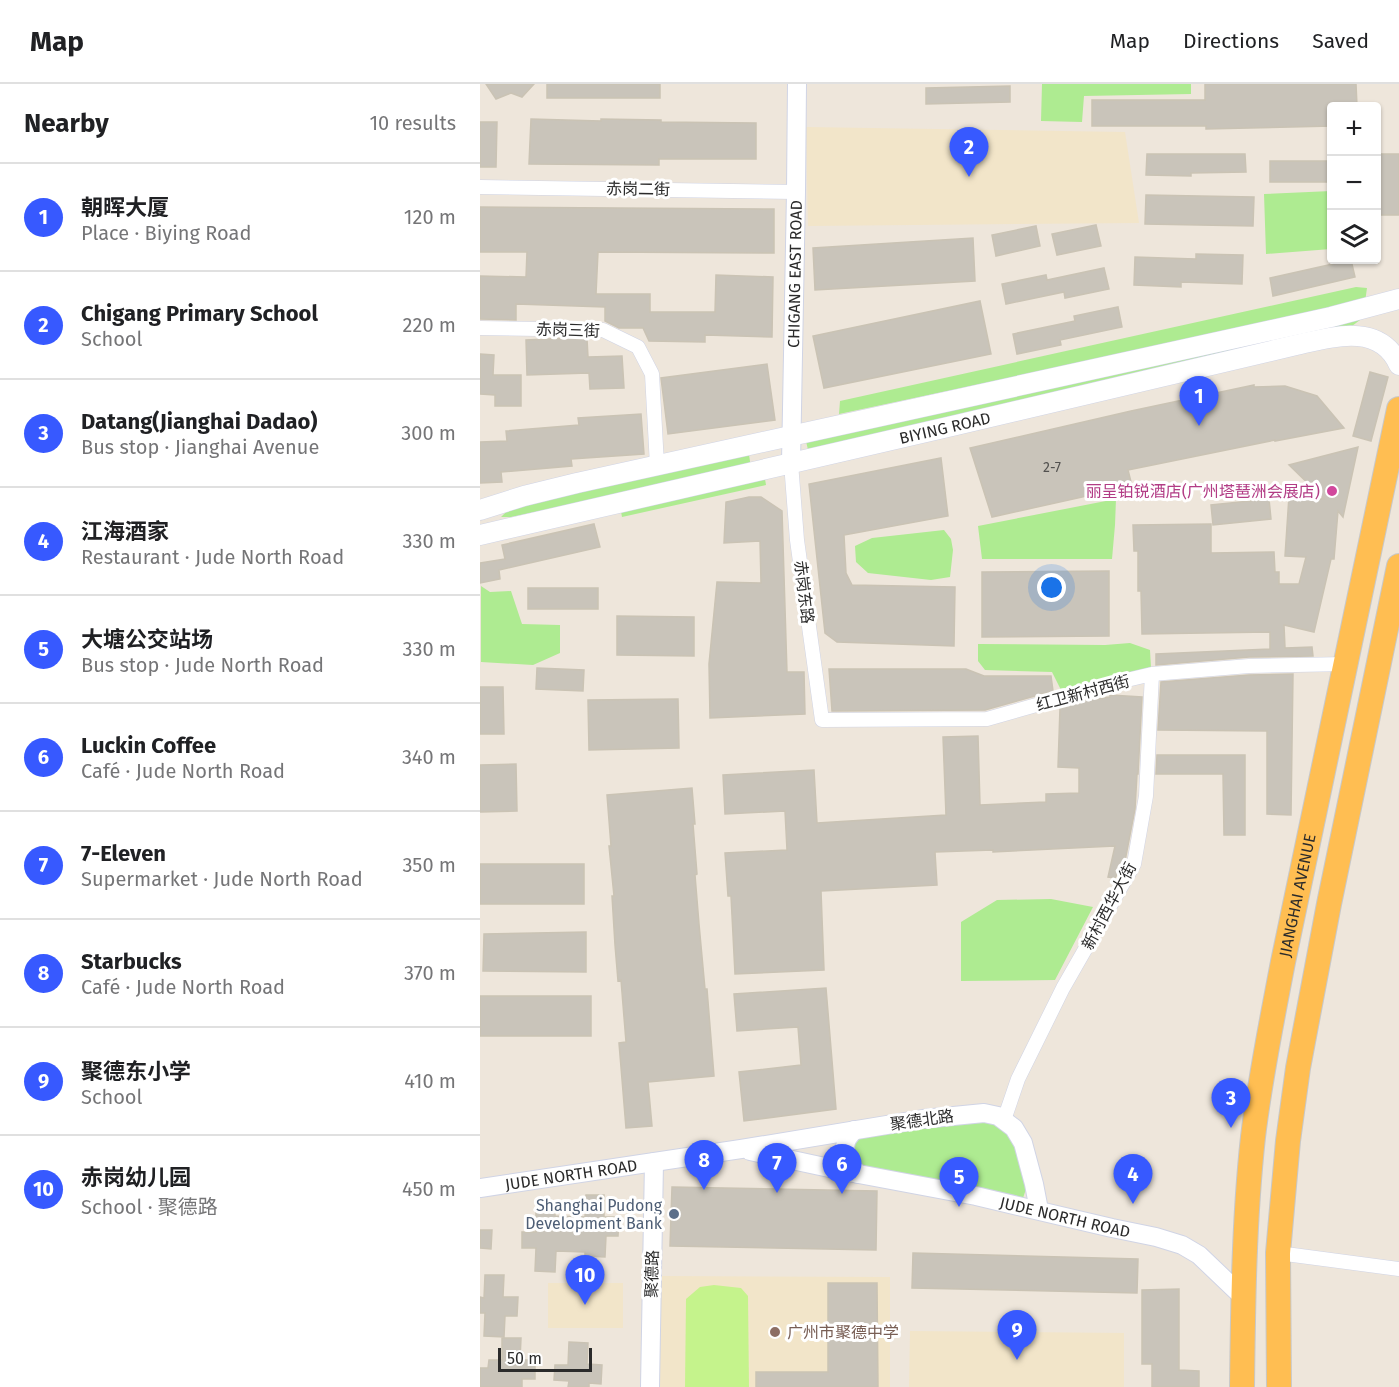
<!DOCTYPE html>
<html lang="en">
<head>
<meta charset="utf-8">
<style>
  body { margin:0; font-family:"Fira Sans","Noto Sans SC",sans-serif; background:#f6f6f6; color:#202124 }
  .controls { position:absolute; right:18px; top:18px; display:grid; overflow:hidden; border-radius:6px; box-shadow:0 2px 4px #0004 }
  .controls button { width:54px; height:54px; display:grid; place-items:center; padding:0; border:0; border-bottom:2px solid #e0e0e0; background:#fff; color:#202124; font:30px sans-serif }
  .scale { position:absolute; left:18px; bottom:15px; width:94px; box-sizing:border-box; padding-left:6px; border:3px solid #2b2b2b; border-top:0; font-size:16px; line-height:21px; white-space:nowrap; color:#2b2b2b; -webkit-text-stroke:4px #fff; paint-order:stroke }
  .you { position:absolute; left:572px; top:504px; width:21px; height:21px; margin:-15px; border:4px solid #fff; border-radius:50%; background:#1a73e8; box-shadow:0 0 0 9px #1a73e833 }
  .badge { display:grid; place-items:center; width:39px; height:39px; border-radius:50%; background:#3759ff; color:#fff; font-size:20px; font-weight:700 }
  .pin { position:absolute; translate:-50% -50px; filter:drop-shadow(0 2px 3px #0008) }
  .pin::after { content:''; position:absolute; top:32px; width:21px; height:18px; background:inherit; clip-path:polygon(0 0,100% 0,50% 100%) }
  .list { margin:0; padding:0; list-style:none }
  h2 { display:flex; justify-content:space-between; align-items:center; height:78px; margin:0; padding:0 24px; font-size:26px }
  h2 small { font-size:20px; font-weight:400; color:#757577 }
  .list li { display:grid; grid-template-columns:39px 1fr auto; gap:18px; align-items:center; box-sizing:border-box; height:108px; padding:0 24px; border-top:2px solid #e0e0e0 }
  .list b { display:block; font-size:22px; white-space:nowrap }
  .list p { margin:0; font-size:20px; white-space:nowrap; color:#757577 }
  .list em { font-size:20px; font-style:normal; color:#757577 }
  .icon { flex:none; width:33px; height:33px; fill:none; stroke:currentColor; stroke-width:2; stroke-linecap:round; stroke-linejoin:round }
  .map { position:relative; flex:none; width:919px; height:1303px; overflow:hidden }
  header { display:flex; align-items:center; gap:36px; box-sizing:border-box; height:84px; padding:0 30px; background:#fff; border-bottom:2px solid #e0e0e0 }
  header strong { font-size:28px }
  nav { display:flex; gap:33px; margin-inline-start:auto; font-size:21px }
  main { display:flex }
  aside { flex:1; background:#fff }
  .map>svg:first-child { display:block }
  .education { fill:#f2e5c9 }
  .green { fill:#aeeb91 }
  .pitch { fill:#c5f38c }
  .building { fill:#c9c4ba; stroke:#cac3b4; stroke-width:1.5 }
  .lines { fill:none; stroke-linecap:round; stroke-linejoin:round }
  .minor-casing { stroke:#d0d4e5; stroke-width:15 }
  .tertiary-casing { stroke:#d0d4e5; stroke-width:20 }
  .secondary-casing { stroke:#d0d4e5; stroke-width:21 }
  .trunk-casing { stroke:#c8c8c8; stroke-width:26 }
  .minor { stroke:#fff; stroke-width:14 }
  .tertiary { stroke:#fff; stroke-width:18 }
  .secondary { stroke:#fff; stroke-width:20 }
  .trunk { stroke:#ffbe52; stroke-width:24 }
  .hotel-dot { fill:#d1479c; stroke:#fff; stroke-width:2 }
  .service-dot { fill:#5c6f8a; stroke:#fff; stroke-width:2 }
  .education-dot { fill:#8d6e63; stroke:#fff; stroke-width:2 }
  .labels { text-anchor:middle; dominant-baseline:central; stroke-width:6; stroke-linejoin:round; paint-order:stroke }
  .number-label { font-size:14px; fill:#52514f }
  .street-label { font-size:16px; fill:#2b2b2b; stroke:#fff }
  .hotel-label { font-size:16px; fill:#b23c85; stroke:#fff; text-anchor:end }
  .service-label { font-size:16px; fill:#4e5e75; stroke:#fff; text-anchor:end }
  .education-label { font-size:16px; fill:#785e54; stroke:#fff; text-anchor:start }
</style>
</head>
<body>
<header>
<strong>Map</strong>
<nav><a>Map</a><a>Directions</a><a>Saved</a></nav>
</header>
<main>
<aside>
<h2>Nearby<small>10 results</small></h2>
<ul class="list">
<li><span class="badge">1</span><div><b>朝晖大厦</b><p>Place · Biying Road</p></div><em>120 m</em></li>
<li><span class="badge">2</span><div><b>Chigang Primary School</b><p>School</p></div><em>220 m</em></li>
<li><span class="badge">3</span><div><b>Datang(Jianghai Dadao)</b><p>Bus stop · Jianghai Avenue</p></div><em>300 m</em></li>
<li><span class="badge">4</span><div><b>江海酒家</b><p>Restaurant · Jude North Road</p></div><em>330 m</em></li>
<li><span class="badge">5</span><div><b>大塘公交站场</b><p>Bus stop · Jude North Road</p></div><em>330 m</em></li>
<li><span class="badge">6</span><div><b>Luckin Coffee</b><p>Café · Jude North Road</p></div><em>340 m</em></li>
<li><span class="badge">7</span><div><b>7-Eleven</b><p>Supermarket · Jude North Road</p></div><em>350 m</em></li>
<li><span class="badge">8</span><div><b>Starbucks</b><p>Café · Jude North Road</p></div><em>370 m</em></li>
<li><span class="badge">9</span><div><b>聚德东小学</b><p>School</p></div><em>410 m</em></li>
<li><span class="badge">10</span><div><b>赤岗幼儿园</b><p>School · 聚德路</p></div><em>450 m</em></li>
</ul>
</aside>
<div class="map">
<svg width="919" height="1303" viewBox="0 0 919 1303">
  <rect width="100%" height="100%" fill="#eee6db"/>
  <path class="education" d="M326,43L645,48L659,139L328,142Z
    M181,1192L410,1193V1303H178Z
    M68,1199H143V1244H68Z
    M430,1247L644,1249V1303H429Z"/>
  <path class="green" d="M562,0H711V10L604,12L602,38L561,37Z
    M851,107V165L786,170L784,110Z
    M876,203L887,204L885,218L359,330L360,317Z
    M892,227L864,248L329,370L325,353Z
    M268,364L271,384L31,433H21L34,420Z
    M284,389L286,401L142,433L140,422Z
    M636,415L635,441L632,475H502L498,442Z
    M464,446L471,455L473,466L470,493L451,496L388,489L376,478L375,462L392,454Z
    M1,502L10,508L31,507L42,540L80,541V569L53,581L1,578Z
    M650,559L670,566L671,584L656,593L581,606L572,588L505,586L498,577V560L625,561Z
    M571,815L613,823L575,896L481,897V838L517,816Z
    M508,1035L538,1058L546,1105L542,1117L380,1086L371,1073L374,1056L381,1052Z"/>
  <path class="pitch" d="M234,1201L261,1204L268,1212L269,1303H205L206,1215L220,1203Z"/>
  <path class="building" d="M6,0H54L42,13L31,9L16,15Z
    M67,0H180V14H67Z
    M725,0H876L877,22H852V42L726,45V42H612V16H725Z
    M530,2V18L446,20V4Z
    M51,35L121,37V35L181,36V38L276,39V75H179V81L49,80Z
    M0,38H17L16,83H0Z
    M667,70H765L766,88L711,89V92L666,91Z
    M897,70H919V131H897Z
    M790,77H852V98H790Z
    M666,111L774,113L773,142L665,140Z
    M0,123L294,125V169L118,168L116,210H170V228H235L236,191L293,193L292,253L225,251V258L169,257L163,244H139L125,237V223L36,220V236L0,235V192L46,193L47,168H0Z
    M616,141L621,162L577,171L572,150Z
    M556,142L560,162L516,172L512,151Z
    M493,154L495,197L335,206L333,164Z
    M716,170L763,171L762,200L701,198V203L654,201L655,173L716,175Z
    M871,176L875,193L793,212L790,194Z
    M624,184L629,205L585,214L584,208L526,220L522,200L566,191L567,196Z
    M500,217L511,270L344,304L333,252Z
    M638,223L642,243L580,256L581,261L537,270L533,250L595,237L594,232Z
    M90,254L107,255L108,273L142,272L144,304L110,305L109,289L47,291L46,256Z
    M0,270L14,271L13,291H41V322H15V311L0,310Z
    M287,280L295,336L188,350L181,294Z
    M890,288L908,293L891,357L873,352Z
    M774,301V303L805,302L837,312L864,344L795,357V356L648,386L652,402L512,433L490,364L651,327Z
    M161,330L164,370L91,375L92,382L21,388L22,398L0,399V358L27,357L26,347L99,341L98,334Z
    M878,363L863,433L858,427L854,475H851L834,548L804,541L805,564L832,563L833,572L769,573L676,581V570L790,565V548L662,550L661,507H658V467H654L653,441L731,440V469L794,468L795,488H799V500H819L826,473L805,472L809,412L844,415L809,381Z
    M461,374L468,432L364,451L366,489L372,501L475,503L474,562L357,558L345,549L329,400Z
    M269,413H281L302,427L307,588H324L325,630L230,634L229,580L237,498L281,499L280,457L244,459L246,418Z
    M789,415L791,435L733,441L731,421Z
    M114,440L120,463L19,486L20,495L0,499V479L25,475L22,461Z
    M629,487V552L502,553V488Z
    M48,504H118V525H48Z
    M137,532L214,533V572L137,571Z
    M57,584L104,586L103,607L56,605Z
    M349,585H486L504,592H571L573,607L505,626L352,627Z
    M813,590L811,731L787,730V647L678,646L681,598L769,591Z
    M0,603H23L24,650H0Z
    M630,611L662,613L658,690H657L655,725L645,777L635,794L628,793L635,762L513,768V766L455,768L457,801L341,807L344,886L255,890L251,812H248L245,769L307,766L305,727L245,730L243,691L334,686L337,739L466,731L463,653L498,652L500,721L566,718V710L599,709V684L578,683L580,624L607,616L630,613Z
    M198,615L199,664L109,666L108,616Z
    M677,671H765V751H744L743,690H676Z
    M36,680L37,727L0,728V681Z
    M212,704L215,740H213L217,790L215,791L219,840L225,905H227L234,992L168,998L172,1042L146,1044L139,959L146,958L141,896L138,897L135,861L132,812H134L129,762H131L127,711Z
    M0,780H104V820H0Z
    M106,848V888L3,887L4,850Z
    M346,904L356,1025L264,1037L259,988L321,981L318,943L257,947L254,910Z
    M0,912H111V952H0Z
    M192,1103L397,1107L396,1166L190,1162Z
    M106,1111H124V1133H139L138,1152H126L125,1173L105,1172V1168L76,1167L75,1188L55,1187L56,1164H42V1148H56V1125L75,1126V1132L105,1133Z
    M0,1146H12L11,1165L0,1164Z
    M433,1169L658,1175L657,1209L432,1204Z
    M5,1191H24L23,1213H38L37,1232H25L24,1253L4,1252L5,1229H0V1213L4,1214Z
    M348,1199H397L398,1303H276V1288H348Z
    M699,1205V1286L719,1287V1303H672V1280H662V1206Z
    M22,1254H41L40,1276H55V1295H42V1303H0V1284H8L9,1276H22Z
    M89,1258L108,1259L107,1280L122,1281L121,1300L109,1299V1303H88L89,1297L74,1296L75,1281H88Z"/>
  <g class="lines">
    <defs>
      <path id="minor" d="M0,103L316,108
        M0,244L123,246L158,263L172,290L177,381
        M311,379L317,456L342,636L507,635L630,600L672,590L769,582L866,580
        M524,1036L538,995L583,904L654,780L666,712L672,590
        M798,1169L919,1185"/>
      <g id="tertiary">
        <path id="s1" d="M311,379L316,108L317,0"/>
        <path d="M374,1046C372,1049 367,1054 366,1058C362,1071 371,1082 378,1090"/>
        <path id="s2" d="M270,1067L368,1088L496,1112L632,1144L676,1153L702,1161L719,1171L763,1213"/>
        <path id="s3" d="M0,1104L261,1065L443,1035L504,1029L518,1032L534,1044L543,1059L554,1100L559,1126"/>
        <path d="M170,1303L174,1078"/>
      </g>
      <g id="secondary">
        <path d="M0,426L44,412L97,399L851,233L919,215"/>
        <path id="s4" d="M0,451L472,342L816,261C852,253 900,238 919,281"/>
      </g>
      <g id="trunk">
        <path id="s5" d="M762,1303C763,1220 764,1136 773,1053C780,994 792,936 803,878L919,325"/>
        <path d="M799,1303L798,1169L808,1057L818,984L849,820L919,482"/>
      </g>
    </defs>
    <use href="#minor" class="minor-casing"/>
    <use href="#tertiary" class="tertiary-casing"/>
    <use href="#secondary" class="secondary-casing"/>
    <use href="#trunk" class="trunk-casing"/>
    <use href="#minor" class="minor"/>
    <use href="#tertiary" class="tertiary"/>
    <use href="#secondary" class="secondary"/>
    <use href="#trunk" class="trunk"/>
  </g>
  <circle class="hotel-dot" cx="852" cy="407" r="6"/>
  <circle class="service-dot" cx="194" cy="1130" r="6"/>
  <circle class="education-dot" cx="295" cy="1248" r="6"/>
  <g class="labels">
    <g class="number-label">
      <text x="572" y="383">2-7</text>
    </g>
    <g class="street-label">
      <text transform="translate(158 105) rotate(1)">赤岗二街</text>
      <text stroke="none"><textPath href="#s1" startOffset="189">CHIGANG EAST ROAD</textPath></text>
      <text transform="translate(88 246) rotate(2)">赤岗三街</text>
      <text stroke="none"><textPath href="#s4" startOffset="477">BIYING ROAD</textPath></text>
      <text transform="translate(324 508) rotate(83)">赤岗东路</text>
      <text transform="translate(603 609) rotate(-15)">红卫新村西街</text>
      <text stroke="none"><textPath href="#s5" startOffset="496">JIANGHAI AVENUE</textPath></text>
      <text transform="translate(629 822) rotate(-62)">新村西华大街</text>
      <text transform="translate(442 1036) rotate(-8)">聚德北路</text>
      <text stroke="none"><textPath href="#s3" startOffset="92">JUDE NORTH ROAD</textPath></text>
      <text stroke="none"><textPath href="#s2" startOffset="322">JUDE NORTH ROAD</textPath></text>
      <text transform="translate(172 1190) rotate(-89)">聚德路</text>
    </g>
    <g class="hotel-label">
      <text x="840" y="407">丽呈铂锐酒店(广州塔琶洲会展店)</text>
    </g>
    <g class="service-label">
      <text x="182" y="1121">Shanghai Pudong<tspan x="182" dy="18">Development Bank</tspan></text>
    </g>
    <g class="education-label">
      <text x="307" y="1248">广州市聚德中学</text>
    </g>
  </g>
</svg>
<div class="controls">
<button>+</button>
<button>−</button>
<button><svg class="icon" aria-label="layers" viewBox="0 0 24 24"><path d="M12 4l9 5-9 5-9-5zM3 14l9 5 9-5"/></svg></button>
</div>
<div class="scale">50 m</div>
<div class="you"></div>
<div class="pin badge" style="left:719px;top:342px">1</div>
<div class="pin badge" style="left:489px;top:93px">2</div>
<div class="pin badge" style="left:751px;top:1044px">3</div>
<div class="pin badge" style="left:653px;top:1120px">4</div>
<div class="pin badge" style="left:479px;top:1123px">5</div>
<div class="pin badge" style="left:362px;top:1110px">6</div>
<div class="pin badge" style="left:297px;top:1109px">7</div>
<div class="pin badge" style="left:224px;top:1106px">8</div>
<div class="pin badge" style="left:537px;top:1276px">9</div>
<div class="pin badge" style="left:105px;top:1221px">10</div>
</div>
</main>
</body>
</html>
